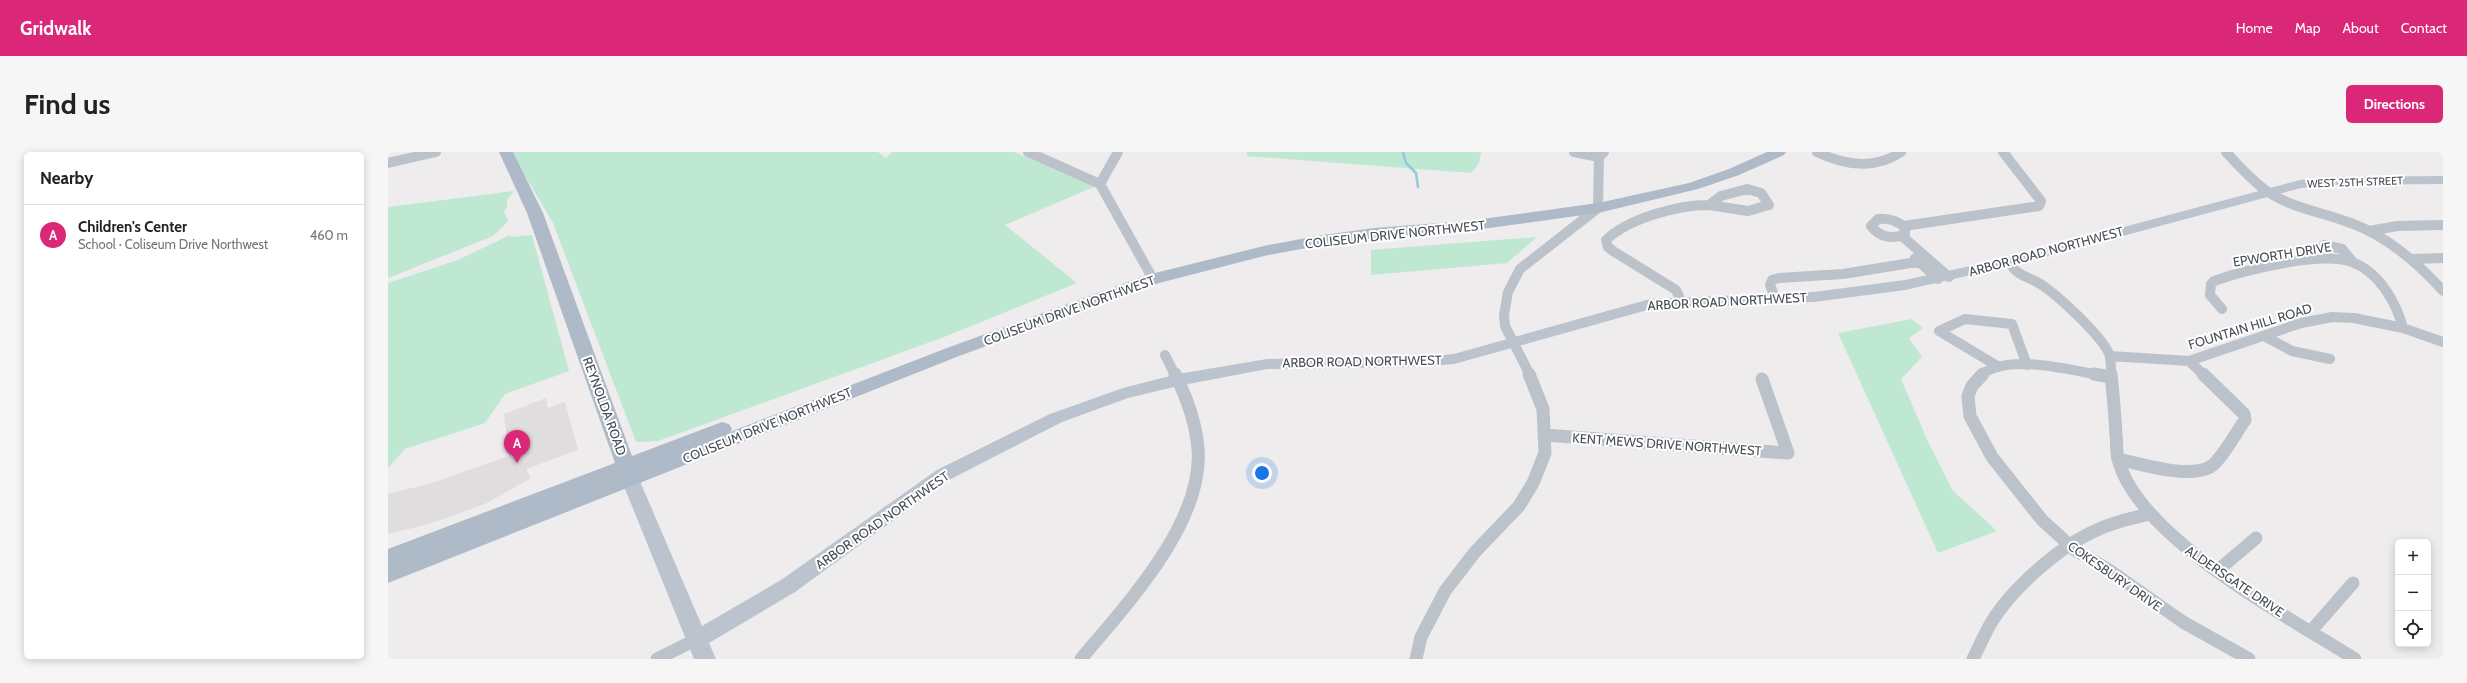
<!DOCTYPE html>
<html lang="en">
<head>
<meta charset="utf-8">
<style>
  body { margin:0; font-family:Cabin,sans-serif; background:#f6f6f6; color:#222 }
  .controls { position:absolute; right:12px; bottom:12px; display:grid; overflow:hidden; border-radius:6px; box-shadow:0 2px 10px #0003 }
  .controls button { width:36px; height:36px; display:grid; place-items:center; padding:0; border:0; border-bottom:1px solid #e0e0e0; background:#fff; color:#222; font:20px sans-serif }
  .you { position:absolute; left:874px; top:321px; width:14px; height:14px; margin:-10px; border:3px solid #fff; border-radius:50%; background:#1a73e8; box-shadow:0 0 0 6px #1a73e833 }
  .badge { display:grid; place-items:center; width:26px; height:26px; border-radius:50%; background:#db2777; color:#fff; font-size:13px; font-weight:700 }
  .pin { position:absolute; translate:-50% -33px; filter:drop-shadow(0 1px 2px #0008) }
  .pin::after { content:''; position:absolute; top:21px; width:14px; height:12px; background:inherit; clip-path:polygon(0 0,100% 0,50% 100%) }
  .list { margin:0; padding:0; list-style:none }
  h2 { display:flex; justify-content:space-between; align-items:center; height:52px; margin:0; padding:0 16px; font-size:17px }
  h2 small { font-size:13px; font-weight:400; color:#767676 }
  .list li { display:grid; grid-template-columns:26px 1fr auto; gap:12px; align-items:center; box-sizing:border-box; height:60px; padding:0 16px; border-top:1px solid #e0e0e0 }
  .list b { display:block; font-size:15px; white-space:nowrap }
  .list p { margin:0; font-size:13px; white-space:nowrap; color:#767676 }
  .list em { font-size:13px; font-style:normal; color:#767676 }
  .icon { flex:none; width:22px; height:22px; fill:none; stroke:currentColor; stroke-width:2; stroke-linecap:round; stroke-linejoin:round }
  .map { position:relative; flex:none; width:2055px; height:507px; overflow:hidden; border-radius:6px }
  header { display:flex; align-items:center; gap:24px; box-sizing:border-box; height:56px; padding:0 20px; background:#db2777; color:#fff }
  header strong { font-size:19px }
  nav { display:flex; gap:22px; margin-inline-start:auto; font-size:14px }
  .intro { display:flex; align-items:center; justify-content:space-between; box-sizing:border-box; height:96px; padding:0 24px }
  h1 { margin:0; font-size:28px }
  .button { padding:10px 18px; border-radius:6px; background:#db2777; color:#fff; font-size:14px; font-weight:700 }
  main { display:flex; gap:24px; padding:0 24px }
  aside { flex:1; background:#fff; border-radius:6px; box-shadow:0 2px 10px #0003 }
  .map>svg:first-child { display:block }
  .education { fill:#dfdddd }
  .green { fill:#bee8d1 }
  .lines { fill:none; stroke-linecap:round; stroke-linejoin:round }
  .stream { stroke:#91cadf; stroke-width:2.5 }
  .street-far1 { stroke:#bcc2ca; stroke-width:10 }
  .street { stroke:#bcc2ca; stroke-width:13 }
  .secondary { fill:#bbc3ce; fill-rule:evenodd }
  .primary { fill:#aebac8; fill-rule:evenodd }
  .labels { text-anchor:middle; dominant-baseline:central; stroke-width:4; stroke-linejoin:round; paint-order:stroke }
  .far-street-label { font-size:11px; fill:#474e57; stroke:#fff }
  .street-label { font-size:13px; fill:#474e57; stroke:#fff }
</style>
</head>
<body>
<header>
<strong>Gridwalk</strong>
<nav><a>Home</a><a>Map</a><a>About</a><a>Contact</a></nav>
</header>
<div class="intro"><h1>Find us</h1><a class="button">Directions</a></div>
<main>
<aside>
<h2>Nearby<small></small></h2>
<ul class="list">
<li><span class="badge">A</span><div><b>Children's Center</b><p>School · Coliseum Drive Northwest</p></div><em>460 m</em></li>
</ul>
</aside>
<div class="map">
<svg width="2055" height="507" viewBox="0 0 2055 507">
  <rect width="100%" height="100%" fill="#eeecec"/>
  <path class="education" d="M158,246L160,256L177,250L190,298L138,317L143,326L97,352L41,372L0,382V342L44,331L121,304L116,262Z"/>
  <path class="green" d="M123,0H490L498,6L504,0H626L708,34L617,73L689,131L556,185L270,289L248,290L165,71Z
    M859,0H1093L1091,11L1083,21L859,4Z
    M126,39L119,48V55L116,59L120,69L105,84L0,126V55Z
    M122,83L123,85L144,83L181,219L117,242L97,271L17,297L0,316V131L70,108Z
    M1149,85L1119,111L983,123V98Z
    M1524,167L1535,176L1521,186L1534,205L1513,227L1541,292L1565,339L1609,379L1550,401L1450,181Z"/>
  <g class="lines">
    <path class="stream" d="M1015,0L1018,11L1028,21L1030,35"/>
    <path class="street-far1" d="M640,0L712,32
      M730,0L712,32L765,127
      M1186,0L1211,5
      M1429,0C1456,13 1487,18 1513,0
      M1838,0C1851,14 1864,29 1880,40C1904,56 1933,60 1960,70C1998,83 2029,110 2055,139
      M0,11L48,0
      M1359,37L1373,41L1381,53L1360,59L1321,53L1333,44Z
      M1490,67C1501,66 1509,68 1517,76V82C1505,88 1491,85 1483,74Z
      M1516,74L1651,54L1653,49L1615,0
      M1981,79L2009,74L2055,73
      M1514,84L1561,125
      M1527,106L1550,127
      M1942,106L1933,96L1936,93L1954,97L1965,110
      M2023,107L2055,106
      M1622,110C1625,121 1639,125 1647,129C1665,138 1718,187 1722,205C1723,211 1723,217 1723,223
      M1387,146L1382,133L1384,128L1391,126L1455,122L1541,108
      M1293,149L1288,138L1225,99L1220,95L1218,88C1241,66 1290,53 1321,53
      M1834,157L1822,143L1823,132L1826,129C1857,118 1933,99 1964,110C1991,120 2008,150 2015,176
      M1878,185L1904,199L1942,207
      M777,203L787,223
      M1722,204L1801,209L1913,171L1944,165L1966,166L2015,176L2055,190
      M1801,209L1816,223
      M1611,215L1551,179L1577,167L1624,172L1639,213
      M1142,223L1117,174L1116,163L1120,140L1132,117L1210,56L1211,5L1216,0
      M1593,223C1621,201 1680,218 1712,223"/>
    <path class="street" d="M1595,222L1584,234L1580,244L1582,264L1604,305L1654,368L1687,398L1721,418L1795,470L1861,507
      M1706,222L1723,225
      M1723,222C1725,242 1727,263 1728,283C1729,290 1728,300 1730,307C1750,386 1901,465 1967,507
      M1157,283L1400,301L1374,227
      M1730,307C1753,312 1800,327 1822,315C1833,309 1849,279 1857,268L1856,262L1815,222
      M1829,419L1868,386
      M1923,479L1965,431
      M269,507L309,487
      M693,507C737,454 816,371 810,297C808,270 799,246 787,222
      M1028,507L1033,485L1057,439L1087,400L1131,354L1145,331L1157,301L1155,257L1141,222
      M1585,507C1591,495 1596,483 1603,471C1624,436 1672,394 1709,378C1726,370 1744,366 1762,362"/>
    <path class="secondary" d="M2055,24V32L1944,33L1913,36L1627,113L1517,138L1426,150L1263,157L1066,212L1031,215L879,217L790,234L740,246L674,270L561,328L407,440L321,491L328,507H306L233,327L236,322L242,320L248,322L251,327L314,474L393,428L549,318L662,262L735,236L790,222L879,207L1031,205L1066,202L1262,147L1426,140L1517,128L1620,106L1912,28L1944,25Z"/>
    <path class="primary" d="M111,0H125L155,61L244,304L334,270L341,272L344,277L342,280L559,196L759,123L880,93L935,83L986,76L1079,69L1210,51L1301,31L1341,17L1379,0H1398L1396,3L1351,23L1310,37L1210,61L1079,79L986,86L935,93L880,103L771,131L571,204L0,431V397L227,311L139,61Z"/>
  </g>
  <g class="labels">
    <g class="far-street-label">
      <text transform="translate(1967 30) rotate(-2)">WEST 25TH STREET</text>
    </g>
    <g class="street-label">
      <text transform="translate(1007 82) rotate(-6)">COLISEUM DRIVE NORTHWEST</text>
      <text transform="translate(1658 99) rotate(-15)">ARBOR ROAD NORTHWEST</text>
      <text transform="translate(1894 102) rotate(-9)">EPWORTH DRIVE</text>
      <text transform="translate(1339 149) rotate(-3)">ARBOR ROAD NORTHWEST</text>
      <text transform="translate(681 158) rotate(-20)">COLISEUM DRIVE NORTHWEST</text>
      <text transform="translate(1862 174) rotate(-17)">FOUNTAIN HILL ROAD</text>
      <text transform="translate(974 209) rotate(-1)">ARBOR ROAD NORTHWEST</text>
      <text transform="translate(217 254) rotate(70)">REYNOLDA ROAD</text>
      <text transform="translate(379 273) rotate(-22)">COLISEUM DRIVE NORTHWEST</text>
      <text transform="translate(1279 292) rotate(4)">KENT MEWS DRIVE NORTHWEST</text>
      <text transform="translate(494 368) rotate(-35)">ARBOR ROAD NORTHWEST</text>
      <text transform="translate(1727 424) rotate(35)">COKESBURY DRIVE</text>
      <text transform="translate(1847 429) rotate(34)">ALDERSGATE DRIVE</text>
    </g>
  </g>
</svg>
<div class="controls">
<button>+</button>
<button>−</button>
<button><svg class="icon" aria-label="locate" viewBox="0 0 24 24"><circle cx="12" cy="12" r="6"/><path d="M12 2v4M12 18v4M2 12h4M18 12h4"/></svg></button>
</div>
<div class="you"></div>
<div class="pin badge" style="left:129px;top:311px">A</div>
</div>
</main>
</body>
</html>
